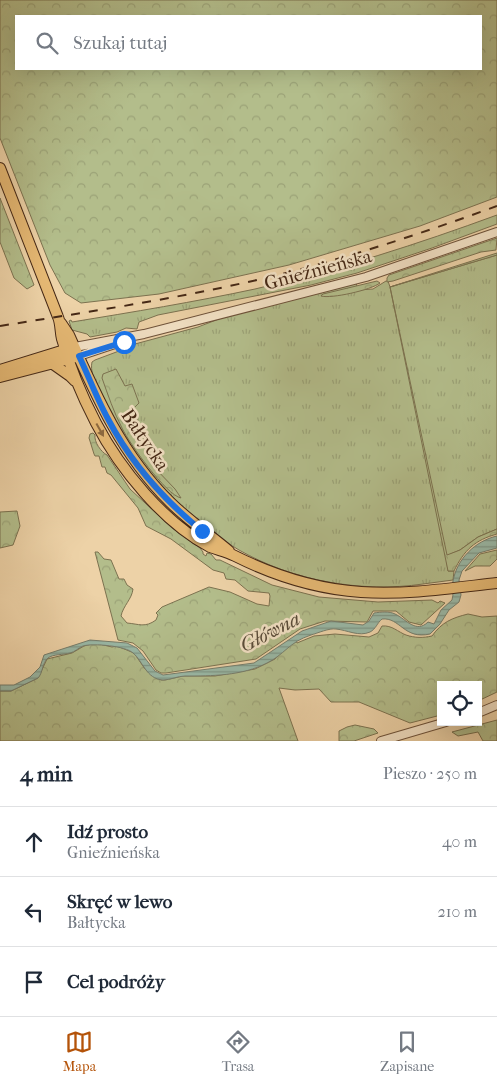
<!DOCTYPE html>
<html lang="pl">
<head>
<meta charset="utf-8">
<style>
  body { margin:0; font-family:"IM FELL French Canon",serif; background:#f2f2f3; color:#1f2937 }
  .controls { position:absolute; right:15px; bottom:15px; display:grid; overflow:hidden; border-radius:0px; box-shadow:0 5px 20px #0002 }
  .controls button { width:45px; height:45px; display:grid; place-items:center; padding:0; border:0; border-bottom:1px solid #e0e1e3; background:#fff; color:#1f2937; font:25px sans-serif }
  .stop { position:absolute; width:15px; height:15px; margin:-11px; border:4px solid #1a73e8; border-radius:50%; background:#fff }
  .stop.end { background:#1a73e8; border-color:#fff; box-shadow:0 1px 5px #0008 }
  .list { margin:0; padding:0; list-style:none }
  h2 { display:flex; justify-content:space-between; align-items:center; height:65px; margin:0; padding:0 20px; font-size:21px }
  h2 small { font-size:16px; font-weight:400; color:#747a83 }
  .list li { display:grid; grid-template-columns:32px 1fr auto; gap:15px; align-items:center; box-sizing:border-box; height:70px; padding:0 20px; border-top:1px solid #e0e1e3 }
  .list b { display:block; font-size:19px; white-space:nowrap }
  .list p { margin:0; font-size:16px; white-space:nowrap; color:#747a83 }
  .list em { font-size:16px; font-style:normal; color:#747a83 }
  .icon { flex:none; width:28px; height:28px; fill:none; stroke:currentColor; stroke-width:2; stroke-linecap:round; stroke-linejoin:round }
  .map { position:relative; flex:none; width:497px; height:741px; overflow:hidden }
  .search { position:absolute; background:#fff; box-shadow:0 5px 20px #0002; left:15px; right:15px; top:15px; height:55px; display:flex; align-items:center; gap:12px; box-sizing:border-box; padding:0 18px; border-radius:0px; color:#747a83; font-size:19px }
  .sheet { height:275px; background:#fff }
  nav { display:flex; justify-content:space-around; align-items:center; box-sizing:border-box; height:70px; border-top:1px solid #e0e1e3; background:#fff; font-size:14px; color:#747a83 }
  nav a { display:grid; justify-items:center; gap:2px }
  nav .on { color:#b45309 }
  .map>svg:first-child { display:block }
  .grass { fill:url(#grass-tufts); stroke:#7c7250 }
  .forest { fill:url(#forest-crowns); stroke:#7c7250; fill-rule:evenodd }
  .water { fill:url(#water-rules); stroke:#777e6c }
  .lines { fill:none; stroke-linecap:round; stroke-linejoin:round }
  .minor-casing { stroke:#6e523a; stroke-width:10 }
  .major-casing { stroke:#442715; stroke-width:12 }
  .minor { stroke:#f3e2c6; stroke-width:8 }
  .major { stroke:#e6b974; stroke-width:10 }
  .rail { stroke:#442715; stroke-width:2; stroke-dasharray:9 9; stroke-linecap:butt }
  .oneway { fill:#8d6940 }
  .route { stroke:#1a73e8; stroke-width:6 }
  .labels { text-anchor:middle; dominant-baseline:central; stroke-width:5; stroke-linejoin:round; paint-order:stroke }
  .street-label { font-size:19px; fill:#442715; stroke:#f3e2c6 }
  .water-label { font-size:20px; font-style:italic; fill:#594b39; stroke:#f3e2c6 }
</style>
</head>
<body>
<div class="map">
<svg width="497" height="741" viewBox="0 0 497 741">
  <defs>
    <pattern id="grass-tufts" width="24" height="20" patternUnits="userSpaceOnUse" patternTransform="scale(1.25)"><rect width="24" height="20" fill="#b3bd8b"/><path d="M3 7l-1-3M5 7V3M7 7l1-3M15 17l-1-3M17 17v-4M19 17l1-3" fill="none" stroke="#9ba277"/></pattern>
    <pattern id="forest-crowns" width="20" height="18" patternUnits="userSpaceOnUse" patternTransform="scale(1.25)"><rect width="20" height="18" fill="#b3bd8b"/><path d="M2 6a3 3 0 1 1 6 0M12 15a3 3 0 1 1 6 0" fill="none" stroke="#9ba277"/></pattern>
    <pattern id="water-rules" width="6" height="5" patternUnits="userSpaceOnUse" patternTransform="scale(1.25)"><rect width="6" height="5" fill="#99b8a6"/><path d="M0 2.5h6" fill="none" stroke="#7e9686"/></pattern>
  </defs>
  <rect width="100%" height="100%" fill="#edd2a7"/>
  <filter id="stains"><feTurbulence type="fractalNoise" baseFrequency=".004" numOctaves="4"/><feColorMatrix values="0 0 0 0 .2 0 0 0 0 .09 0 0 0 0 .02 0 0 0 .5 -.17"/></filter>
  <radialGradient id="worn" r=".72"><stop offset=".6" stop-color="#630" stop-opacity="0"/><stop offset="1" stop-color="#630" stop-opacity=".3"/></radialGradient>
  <path class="grass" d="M497,215V224L432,248L357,273L311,285L158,315L139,322L137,329L126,328L117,332L90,337L87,334L72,330L69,321L71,320L72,322C133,312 194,302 255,289C337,270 418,244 497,215Z
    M497,255V529L478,537L460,550L446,556L448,571H454L453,580C443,581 433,583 423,584C362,593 293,581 239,550C222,540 206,527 191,514C161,490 133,459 116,425C109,410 88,378 92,362L95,360L135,345V344L198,327L224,317L356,283L358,290L373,289L386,281H388L390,287Z"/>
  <path class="forest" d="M0,0H497V197L420,226L289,265L159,294L81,303L65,293L50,265L0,138ZM16,16H481V69H16Z
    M0,198L34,285L27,289L14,278L0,242Z
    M497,238L496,250L481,252L393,281L387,282V278L389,275Z
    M497,253V255L390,287L447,555L460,550L478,537L497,529V534C475,540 464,550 454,571H448L390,287Z
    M377,281L380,283C371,290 331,299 321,296L323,294Z
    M116,369L125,386L132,384L139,403L133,409L154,467L175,489L181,498C166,495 129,443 122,428C114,413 108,395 102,378L103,374Z
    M93,433L95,435C94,442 101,452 107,455L130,489L172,528L200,548L203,552V554L206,556L207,553L211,554L216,560H220L272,585L319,597L378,602L432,600L438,603L440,601L445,603L421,625L409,622L396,611H373L367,622L325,621L300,629L256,659L166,673H161L156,670L143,651L133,643L118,640L95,552H98L104,559L111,560L119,579H124L127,585L133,589C132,599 123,606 121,616L127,623C139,624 145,628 156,620L158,615L156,613L162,607L209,587L230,592L257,604L269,606L270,596L269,593L248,591L235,580L226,579L224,573L213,570L171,539L146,526L138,508L111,475L107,473L105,467H102L99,456H95L94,454L89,438L90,434Z
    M17,511L20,526L13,545L0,548V512Z
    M497,550V559L490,566H475L465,571L480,554Z
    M468,614L482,617L497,616V692L478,701V685H441V715L410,723L359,702H331L319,689L295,690L279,688L298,741H0V691H11L38,678L47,659L72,653L84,646L95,643L112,647L117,646L134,653L145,669L161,680H165L183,676H215L255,669L275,659L285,648L296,641L297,643L314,636L335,634L369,637L378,633L382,626C392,625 398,632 406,635C415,638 423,638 432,636C442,622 452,618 468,614Z
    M497,720V741H483L478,732L458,736L452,732Z
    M355,725L374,729L378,733L354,741H339V731L347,727Z"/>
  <path class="water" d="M497,536V548L479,553L462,571L459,580L461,595L459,602L449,610L440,624L430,634C404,640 400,617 382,619C377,623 376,629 370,632C359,637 347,630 336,629C329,628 318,633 311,635C289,642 284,655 267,663C242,676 211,676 185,676C178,676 170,680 163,680C146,679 143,661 133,653C126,646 93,643 83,646C78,648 75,652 70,653C63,655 53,654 48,658C42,663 43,673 38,678L11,691H0V685H14L30,677L40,667L44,655L90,640L127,643L137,648L155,671L163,675L254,663L302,631L331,621L363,625L369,621L374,613C381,612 389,611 395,614C406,619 416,634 428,622L434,624L441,610L452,600C454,594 452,587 453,581C457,559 475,541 497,536Z"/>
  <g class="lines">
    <defs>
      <path id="minor" d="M75,347L144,334L366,277L497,232
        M79,356L121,342
        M478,713L497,705
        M381,741L446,722"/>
      <path id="major" d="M0,168L58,317C61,324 60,331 62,339C70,368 82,396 96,423C120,469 164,523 210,547C218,550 227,552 235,556C275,576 316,589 361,592C407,595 452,588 497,583
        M61,323L69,335C96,396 122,455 170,502C188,520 209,534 229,551
        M53,364L70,376L75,381
        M0,370L71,348
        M0,377L73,358"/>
    </defs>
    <use href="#minor" class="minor-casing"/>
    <use href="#major" class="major-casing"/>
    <use href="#minor" class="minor"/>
    <use href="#major" class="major"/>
    <path class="rail" d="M0,326C87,312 175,299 261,279C342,260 420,234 497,206"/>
  </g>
  <defs><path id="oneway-solid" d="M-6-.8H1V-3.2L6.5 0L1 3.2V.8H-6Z" transform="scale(1.25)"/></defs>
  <use class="oneway" href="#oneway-solid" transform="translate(100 430) rotate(61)"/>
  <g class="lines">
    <path class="route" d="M124,342L79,356C89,377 97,399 108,419C131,463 164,500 202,531"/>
  </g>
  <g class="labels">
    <g class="street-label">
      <text transform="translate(318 270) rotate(-15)">Gnieźnieńska</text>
      <text transform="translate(145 440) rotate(56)">Bałtycka</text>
    </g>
    <g class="water-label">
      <text transform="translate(270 632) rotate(-27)">Główna</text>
    </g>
  </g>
  <rect width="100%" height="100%" filter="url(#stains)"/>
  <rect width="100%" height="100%" fill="url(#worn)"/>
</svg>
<div class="controls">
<button><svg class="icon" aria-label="locate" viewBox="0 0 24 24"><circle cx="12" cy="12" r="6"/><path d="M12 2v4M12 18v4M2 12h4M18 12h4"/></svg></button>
</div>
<div class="stop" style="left:124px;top:342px"></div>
<div class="stop end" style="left:202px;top:531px"></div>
<div class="search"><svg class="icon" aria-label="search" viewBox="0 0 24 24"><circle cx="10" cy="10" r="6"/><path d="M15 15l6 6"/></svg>Szukaj tutaj</div>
</div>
<section class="sheet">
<h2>4 min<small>Pieszo · 250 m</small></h2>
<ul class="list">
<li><svg class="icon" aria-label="ahead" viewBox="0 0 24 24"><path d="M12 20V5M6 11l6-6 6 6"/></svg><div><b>Idź prosto</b><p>Gnieźnieńska</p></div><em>40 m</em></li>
<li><svg class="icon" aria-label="left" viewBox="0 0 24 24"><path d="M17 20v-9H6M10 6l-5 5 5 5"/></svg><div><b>Skręć w lewo</b><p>Bałtycka</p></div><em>210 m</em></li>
<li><svg class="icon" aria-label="arrive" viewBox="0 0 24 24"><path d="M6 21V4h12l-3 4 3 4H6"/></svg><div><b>Cel podróży</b></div></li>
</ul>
</section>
<nav>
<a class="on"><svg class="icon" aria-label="map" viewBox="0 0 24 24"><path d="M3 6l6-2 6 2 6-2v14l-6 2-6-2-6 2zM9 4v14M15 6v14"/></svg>Mapa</a>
<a><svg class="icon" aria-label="directions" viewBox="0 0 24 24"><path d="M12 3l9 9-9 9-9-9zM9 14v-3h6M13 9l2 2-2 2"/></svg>Trasa</a>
<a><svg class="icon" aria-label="saved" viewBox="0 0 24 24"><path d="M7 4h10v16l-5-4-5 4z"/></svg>Zapisane</a>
</nav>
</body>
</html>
